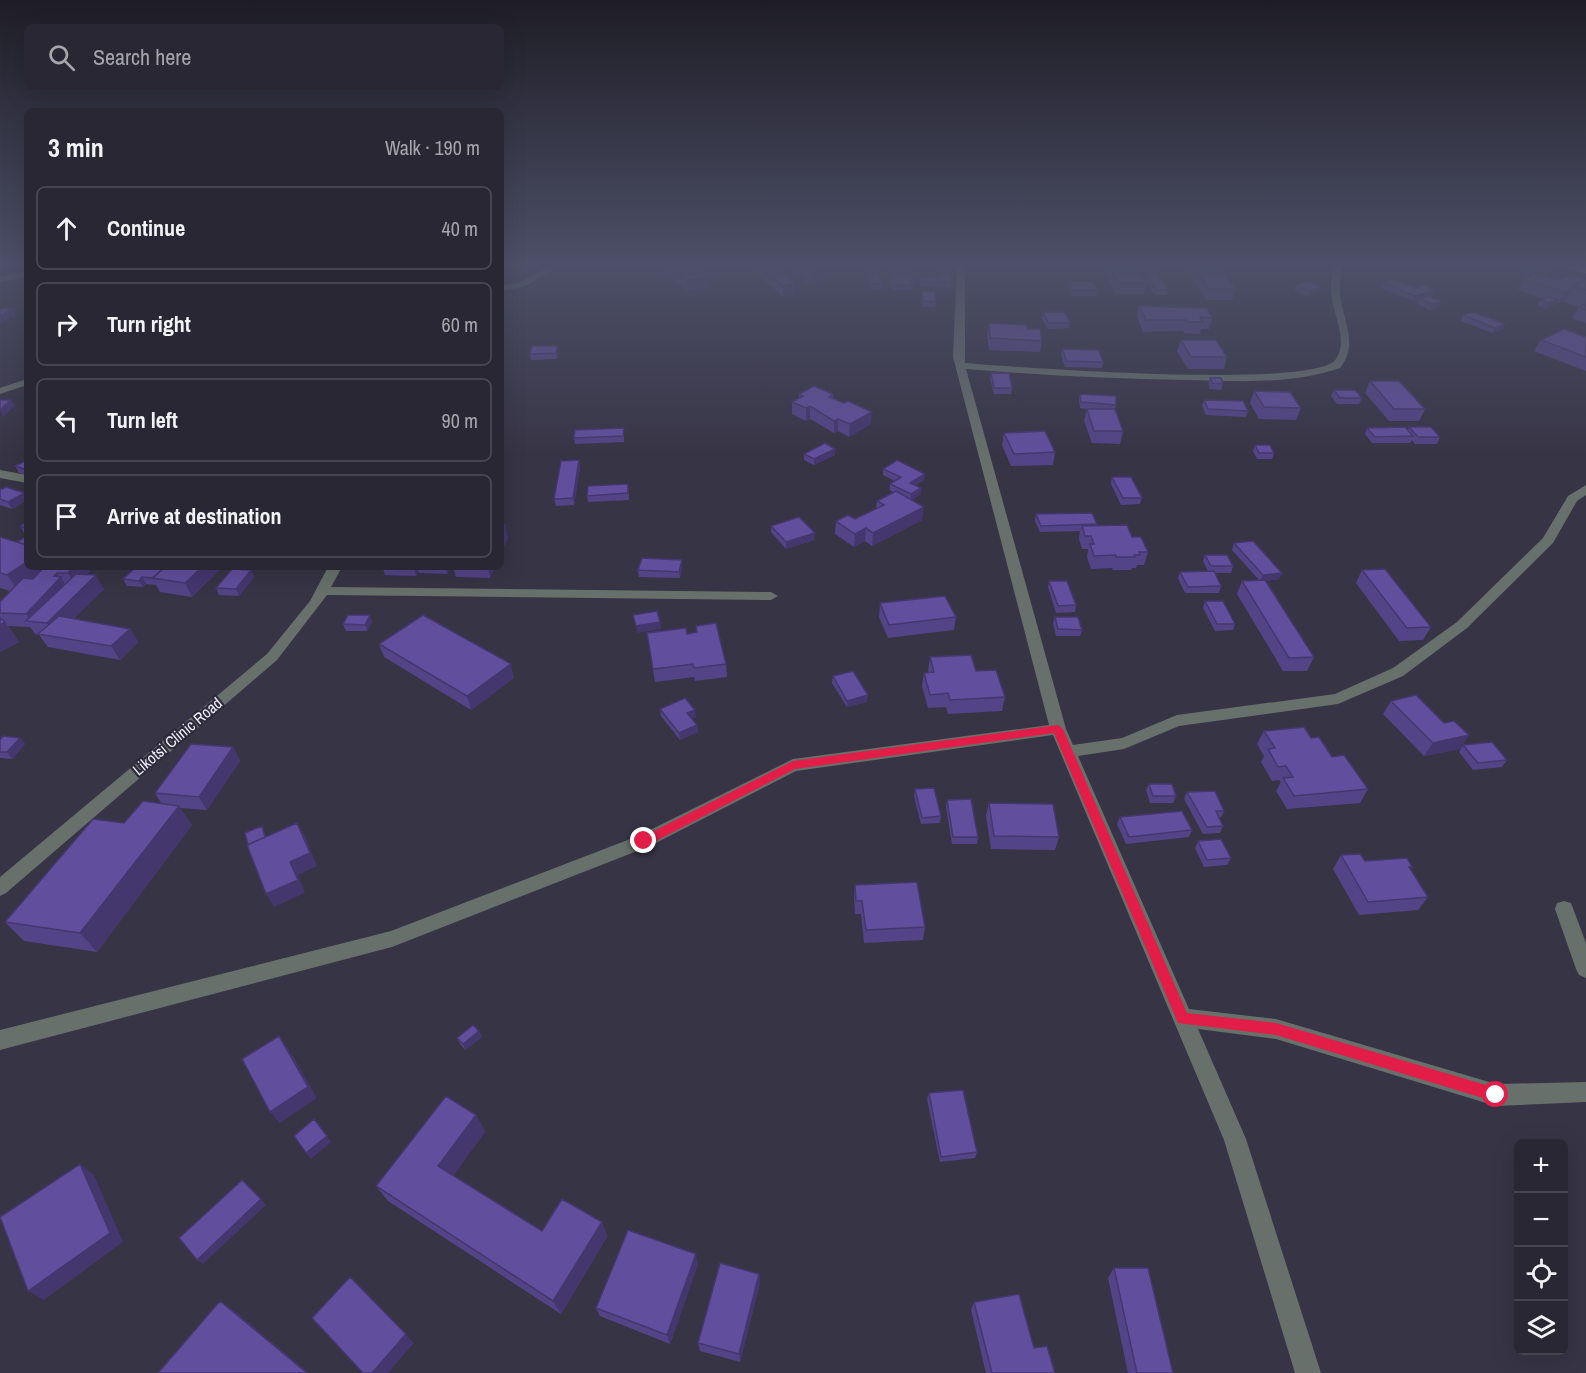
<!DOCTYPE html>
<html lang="en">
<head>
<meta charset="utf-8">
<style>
  body { margin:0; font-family:"Archivo Narrow",sans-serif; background:#353340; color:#f1f3f6 }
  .controls { position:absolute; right:18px; bottom:18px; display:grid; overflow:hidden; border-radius:9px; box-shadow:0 6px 24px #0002 }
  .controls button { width:54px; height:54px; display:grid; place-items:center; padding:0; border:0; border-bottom:2px solid #45444f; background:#292734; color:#f1f3f6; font:30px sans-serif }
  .stop { position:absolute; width:18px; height:18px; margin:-14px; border:4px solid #e11d48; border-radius:50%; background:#fff }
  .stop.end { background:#e11d48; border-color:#fff; box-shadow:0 2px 6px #0008 }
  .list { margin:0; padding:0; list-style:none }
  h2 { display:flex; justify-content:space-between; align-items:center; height:78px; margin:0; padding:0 24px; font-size:26px }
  h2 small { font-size:20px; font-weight:400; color:#a5a5ac }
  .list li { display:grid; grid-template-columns:39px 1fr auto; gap:18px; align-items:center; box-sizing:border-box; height:84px; margin:0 12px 12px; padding:0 12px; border:2px solid #45444f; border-radius:9px }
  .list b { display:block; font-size:22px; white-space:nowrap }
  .list em { font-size:20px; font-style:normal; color:#a5a5ac }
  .icon { flex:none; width:33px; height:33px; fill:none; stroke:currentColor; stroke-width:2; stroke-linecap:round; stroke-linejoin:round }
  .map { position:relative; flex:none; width:1586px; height:1373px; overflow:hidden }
  .search { position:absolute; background:#292734; box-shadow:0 6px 24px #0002; left:24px; top:24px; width:480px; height:66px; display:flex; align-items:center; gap:15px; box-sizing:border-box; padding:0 21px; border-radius:9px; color:#a5a5ac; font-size:22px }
  .panel { position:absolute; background:#292734; box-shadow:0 6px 24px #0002; left:24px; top:108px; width:480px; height:462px; border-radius:9px }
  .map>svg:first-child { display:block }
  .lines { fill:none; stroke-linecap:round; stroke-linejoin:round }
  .minor { fill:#67706b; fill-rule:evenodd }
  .major { fill:#95a89d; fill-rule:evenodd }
  .wall { fill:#534487 }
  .shaded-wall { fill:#44376e }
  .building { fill:#614f9d; stroke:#44376e; stroke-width:1.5 }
  .route { fill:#e11d48 }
  .labels { text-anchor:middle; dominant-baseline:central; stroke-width:4.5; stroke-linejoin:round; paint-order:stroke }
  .street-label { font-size:16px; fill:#f0effa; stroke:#2d2a3b }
</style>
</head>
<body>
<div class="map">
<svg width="1586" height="1373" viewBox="0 0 1586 1373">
  <rect width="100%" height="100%" fill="#373445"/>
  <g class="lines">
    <path class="minor" d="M552,265H562L523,287L501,291V285L518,283Z
      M957,265H965V363C1013,367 1317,390 1336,359C1349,339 1332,313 1331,292C1330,283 1333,274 1335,265H1343C1341,274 1339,284 1340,294C1343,321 1359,344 1340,368C1291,385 1237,381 1186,380C1112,379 1039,375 966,369L1066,729L1073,745L1122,738L1177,715L1335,694L1393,668L1457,622L1543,538L1568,496L1586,485V495L1577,501L1553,543L1467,628L1403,676L1338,704L1179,726L1124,749L1078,756L1189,1009L1276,1019L1496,1084L1586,1082V1102L1496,1106L1276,1039L1198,1029L1246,1139L1321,1373H1295L1224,1140L1053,735L796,771L650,846L392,947L0,1050V1030L391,931L638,836L793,759L1049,725L953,357Z
      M27,271V277L0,282V276Z
      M27,379V385L0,394V388Z
      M0,470L27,475V483L0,478Z
      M328,567H342L331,587L771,592L778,596L771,600L327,595L277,660L6,893L0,896V877L267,654L310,601Z
      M1564,901L1571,903L1586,943V978L1579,975L1576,969L1555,909L1557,903Z"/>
    <path class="major" d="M1559,265L1586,267V273L1560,267Z"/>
  </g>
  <path class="wall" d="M501,265H541L530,272Z
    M656,265H694L709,287L687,291L656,266Z
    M698,265H729V267L705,272Z
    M751,265H806L820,285L808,286L788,266L777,268L795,294L783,297L751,268Z
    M864,265H881L882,266L881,271L879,272L882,284V289H870L866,274V269Z
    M885,265H927L901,266V269L914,280L912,290H891Z
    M1100,265H1136L1147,283L1144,294H1116Z
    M1137,265H1152L1168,290L1167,295H1155L1137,267Z
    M1191,265H1219L1236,289L1232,300H1206L1189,272Z
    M1515,265H1542L1557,270L1554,275L1549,277L1558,280L1586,279V323L1572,318L1579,307L1564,302L1565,300L1559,303H1557L1555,305L1546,309L1537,306L1540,300L1544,299L1518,290L1523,279L1531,275L1513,270Z
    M938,270L952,282L951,288L920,287V276H938Z
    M1069,281L1097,290L1096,296H1071L1068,286Z
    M1383,282L1436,290L1433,296H1430L1439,307L1430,310L1417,304L1419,300L1413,301L1381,288Z
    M1296,285L1320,287L1318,293L1307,296L1294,290Z
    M922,291L936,302L935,307H922Z
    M1139,305L1212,318L1209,329H1201L1200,334L1184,333L1183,331L1143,332L1137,316Z
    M1043,312L1070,323L1069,328L1047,329L1042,318Z
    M1463,315L1505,324L1502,330L1492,333L1461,321Z
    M989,323L1028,329L1042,341L1040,352L989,350L987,334Z
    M1586,337V371L1534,351L1541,340Z
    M1181,340L1227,357L1224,369H1188L1177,351Z
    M557,346L558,351L557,359L531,360L530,354Z
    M1063,349L1103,362L1102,368L1065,367L1061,355Z
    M991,373L1012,388L1011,394H994L990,379Z
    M1210,378L1223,384L1221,390L1210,389L1208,384Z
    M1370,381L1425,409L1419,421H1389L1365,393Z
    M1334,390L1362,398L1359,404H1337L1331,396Z
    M1254,391L1301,408L1296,420L1259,419L1250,403Z
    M799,394H833V399L871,424L849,437L838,431L834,433L810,419L806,421L792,414V402L799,398Z
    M1080,394L1116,405L1115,410L1123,431L1120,444L1092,443L1084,421L1087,409L1080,408L1079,400Z
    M1204,400L1248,411L1246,417L1206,415L1202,406Z
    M1409,427L1440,437L1437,444H1415L1412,440L1410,443H1372L1365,434L1367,428L1408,430Z
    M1004,433L1055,452L1053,465L1011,466L1002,445Z
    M624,434V442L575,444L574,438Z
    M1255,445L1274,453L1272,459H1257L1253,451Z
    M804,454L835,455L814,465L804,460Z
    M27,460V475L19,473L15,466Z
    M579,460L580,467L574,505L556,506L554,499Z
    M883,469L924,480L916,485L921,488V494L912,500L922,520L872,546L865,541L854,547L835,534L836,521L855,519L876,509L877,501L893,492L890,490V484L895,481L883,475Z
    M1112,477L1142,498L1140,504L1121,505L1111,484Z
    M628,484L629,500L588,502L587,496Z
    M0,490L25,493L27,497V500L12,509L0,505Z
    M1036,514L1097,524V526L1132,537L1148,552L1144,565H1137L1136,568H1132L1131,570H1113L1112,568L1091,569L1087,557L1088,551V549H1082L1079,539L1080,531L1040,532L1035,521Z
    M27,522V533H24L20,526Z
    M771,526L815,533L814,540L786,549L771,532Z
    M0,537L27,567H87L90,571L86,575L104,589L73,619L130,629L138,642L120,660L48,647L39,635L35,634L30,627L8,626L19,642L0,652V602L10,591L0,588Z
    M1234,543L1279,579L1265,581L1314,657L1307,671H1283L1237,594L1242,581L1259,580L1232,550Z
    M1205,555L1233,566L1231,573H1214L1221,586L1219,593H1185L1178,578L1180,572L1208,571L1203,561Z
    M682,566L680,578L639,577L638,570Z
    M111,567H130L126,570Z
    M136,567H223L192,597L160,592L156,585L146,584L143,587L127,586L123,579Z
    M384,567H450L447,574L419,573L418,571L416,576L385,575L383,569Z
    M453,567H495L490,578L456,577Z
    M251,570L254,577L239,596L219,595L216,588Z
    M1362,570L1431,627L1423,640L1399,641L1356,583Z
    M1049,581L1076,605L1075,612L1056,613L1048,587Z
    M1205,601L1235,624L1233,630L1215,631L1203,608Z
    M880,603L956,617L954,630L888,638L879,617Z
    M1055,617L1082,630L1080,636H1056L1053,623Z
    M372,622L367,631H346L343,624Z
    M696,626L726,664L727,677L695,681L694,677L655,682L647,633L687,634L696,632Z
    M379,644L514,678L471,710L384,657Z
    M930,657L976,671L1005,697L1002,711L948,714L946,707L928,708L922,686L924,673L928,672Z
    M833,676L867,702L847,707L832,683Z
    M1391,701L1444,723L1460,749L1424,756L1383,714Z
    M660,709L696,717L692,718L697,725L698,732L680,740L661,716Z
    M1264,731L1311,738L1368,789L1360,803L1287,809L1276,791L1281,782L1279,780L1272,781L1261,762L1264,756L1257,744Z
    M20,738L25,744L12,759L0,758V740Z
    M1463,745L1507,760L1502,767L1473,770L1459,752Z
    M233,747L240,761L207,810L180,808L192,825L97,952L24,941L5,922L161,803L155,793Z
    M1149,784L1176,796L1173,803H1150L1146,790Z
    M915,789L941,816L940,823L921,824L914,796Z
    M1187,792L1224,811L1221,817H1219L1223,826L1220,833L1203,834L1184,799Z
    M947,800L978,837L977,844H952L946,807Z
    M989,803L1059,837L1055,850L991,849L986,816Z
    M1120,817L1192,830L1189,837L1126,844L1117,824Z
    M1198,841L1231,858L1227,865L1204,867L1195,848Z
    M1341,855L1365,861L1412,867L1410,869L1428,897L1418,910L1359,915L1333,869Z
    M855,885L925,927L923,940L864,943L861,914H855L854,898Z
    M479,1031L482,1037L465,1050L460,1044L457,1038Z
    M929,1093L977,1152L975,1158L940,1162L927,1099Z
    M476,1115L485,1132L453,1175L542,1231L602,1222L607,1237L561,1314L388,1201L376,1186Z
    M698,1264L670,1344L600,1316L596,1308Z
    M1114,1268L1173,1373H1128L1108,1278Z
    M759,1274L760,1283L740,1362L700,1351L698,1343Z
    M974,1302L1034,1348L1055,1373H986L971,1310Z"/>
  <path class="shaded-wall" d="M8,265H24L10,268Z
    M529,265H541L530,272Z
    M711,265H729V267L705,272V266Z
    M770,265H788V266L770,269Z
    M882,266L881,271L869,272V267Z
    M1557,270L1554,275L1545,279L1548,274Z
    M708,276L709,287L687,291V281Z
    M820,279V285L808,286V281Z
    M795,283V294L783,297V286Z
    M1320,287L1318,293L1307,296L1309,291Z
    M1571,289L1565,300L1559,303L1565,292Z
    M1436,290L1433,296L1421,299L1419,298V300L1413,301L1415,296Z
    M1558,300L1555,305L1546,309L1549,303Z
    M1442,302L1439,307L1430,310L1432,304Z
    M12,309L15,315L0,324V316Z
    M1505,324L1502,330L1492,333L1495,328Z
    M557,346L558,351L557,359L556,353Z
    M11,400L15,406L3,417L0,410Z
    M810,406V419L806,421V408Z
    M872,412L871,424L849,437L850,424Z
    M838,419V431L834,433V421Z
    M835,449V455L814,465V459Z
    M579,460L580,467L574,505L573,498Z
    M925,474L924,480L910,489V483Z
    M921,488V494L911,501V494Z
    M25,493L27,497V500L12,509L8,502Z
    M924,507L922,520L872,546L873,533Z
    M505,525L508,538L501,554V534Z
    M866,528L865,541L854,547L855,534Z
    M815,533L814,540L786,549V542Z
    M682,560V566L680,578L679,572Z
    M27,562V567H56H40L46,577L20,594L7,575Z
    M73,567H87L90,571L76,586L68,573Z
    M202,567H223L192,597L185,583Z
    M415,567H417L418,571L416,576L414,569Z
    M445,567H450L447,574Z
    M488,567H495L490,578Z
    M251,570L254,577L239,596L236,589Z
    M57,573L60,578L61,577L69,590L31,621L26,614Z
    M1282,573L1279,579L1260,582L1263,575Z
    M96,575L104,589L56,636L47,623Z
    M142,577L146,584L143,587L139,581Z
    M370,615L372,622L367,631L365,625Z
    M5,622L19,642L0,652V625Z
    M660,622L661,629L637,633L636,626Z
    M130,629L138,642L120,660L111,646Z
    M511,664L514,678L471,710L467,696Z
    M868,695L867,702L847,707V701Z
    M695,710L696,717L688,720L687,713Z
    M697,725L698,732L680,740L679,733Z
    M1469,735L1460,749L1424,756L1433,743Z
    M20,738L25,744L12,759L7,752Z
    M233,747L240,761L207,810L199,797Z
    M179,806L192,825L97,952L80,933Z
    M297,823L305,836L317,866L298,875L305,893L274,907L266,894Z
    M479,1031L482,1037L465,1050L463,1044Z
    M279,1036L288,1048L317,1098L280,1123L270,1112Z
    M476,1115L485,1132L449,1182L438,1166Z
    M314,1119L331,1142L311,1159L306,1153Z
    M80,1164L94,1175L123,1242L44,1300L28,1291Z
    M242,1180L266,1205L203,1264L197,1260Z
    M602,1222L607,1237L561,1314L553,1301Z
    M696,1254L698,1264L670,1344L667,1335Z
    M759,1274L760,1283L740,1362L739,1354Z
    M359,1286L414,1343L388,1373H372Z
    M220,1301L238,1314L309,1373H307Z"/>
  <path class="building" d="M667,265H694L708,276L687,281Z
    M759,265H774L795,283L783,286Z
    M793,265H806L820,279L808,281Z
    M868,265H881L882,266L869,267Z
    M887,265H901L902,267L888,268Z
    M1108,265H1136L1147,283H1119Z
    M1140,265H1152L1168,290H1156Z
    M1194,265H1219L1236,289H1209Z
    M1518,265H1542L1557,270L1548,274Z
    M878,268L882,284H870L866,269Z
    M889,269H911L914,280H911L912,285H892Z
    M938,270L950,271L952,282H921L920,276H939Z
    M1535,273L1558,280L1570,274L1586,279L1573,286L1571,289L1565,292L1523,279Z
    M1395,279L1416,288L1424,285L1436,290L1415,296L1383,282Z
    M1586,279V290L1573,286Z
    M1069,281H1093L1097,290H1073Z
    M1307,281L1320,287L1309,291L1296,285Z
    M922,291H935L936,302L923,301Z
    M1429,296L1442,302L1432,304L1419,298Z
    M1549,297L1558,300L1549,303L1540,300Z
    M1586,304V310L1579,307Z
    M1139,305L1161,307L1207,308L1212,318L1200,317L1203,322H1187L1186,320H1146Z
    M2,308L12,309L0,316V310Z
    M1043,312H1065L1070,323H1048Z
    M1473,312L1505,324L1495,328L1463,315Z
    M989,323L1027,325L1028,329H1040L1042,341L990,338Z
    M1564,329L1586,337V357L1541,340Z
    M1181,340H1216L1227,357H1191Z
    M532,346H557L556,353L530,354Z
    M1063,349L1099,350L1103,362L1066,361Z
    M991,373H1009L1012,388H994Z
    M1210,378H1221L1223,384L1212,383Z
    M1370,381H1399L1425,409H1394Z
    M814,386L833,394L829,397L844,403L848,401L872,412L850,424L838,419L834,421L810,406L806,408L792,402L803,396L799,394Z
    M1334,390H1355L1362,398H1340Z
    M1254,391L1290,392L1301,408L1264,407Z
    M1080,394L1116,396V405L1081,402Z
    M0,400H11L0,410Z
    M1204,400L1243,401L1248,411L1208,409Z
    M1087,409H1115L1123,431H1094Z
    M1405,427L1413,436L1375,437L1367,428Z
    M1409,427H1431L1440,437H1418Z
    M624,428L623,436L574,438L575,430Z
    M1045,431L1055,452L1014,454L1004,433Z
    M825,443L835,449L814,459L804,454Z
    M1255,445H1270L1274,453H1259Z
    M27,460V470L15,466Z
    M579,460L573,498L554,499L561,461Z
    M897,460L925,474L910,483L921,488L911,494L890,484L901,477L883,469Z
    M1112,477H1131L1142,498H1123Z
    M628,484V493L587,496L588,486Z
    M6,487L25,493L8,502L0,499V490Z
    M896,491L924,507L873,533L866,528L855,534L836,521L848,515L855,519L884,505L877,501Z
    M1092,513L1097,524L1041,526L1036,514Z
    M799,517L815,533L786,542L771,526Z
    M27,522V528L20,526Z
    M501,525H505L501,534Z
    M1127,525L1132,537H1141L1148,552H1139L1140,555H1134L1135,557H1116V555L1094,556L1090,544H1094L1091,536H1085L1082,526Z
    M27,536V545L17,542Z
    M0,537L27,545V562L7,575L0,573Z
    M1253,541L1282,573L1263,575L1234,543Z
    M1205,555H1227L1233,566H1211Z
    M642,558L682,560L679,572L638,570Z
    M40,567H73L68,573H57L54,576L61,577L26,614L0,613V602L23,578L33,579L44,567Z
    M136,567H165L153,578L142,577L139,581L123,579Z
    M165,567H202L185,583L152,578Z
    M384,567H415L414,569H383Z
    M232,569L251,570L236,589L216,588Z
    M1385,569L1431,627L1407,628L1362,570Z
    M1214,571L1221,586L1188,587L1180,572Z
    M76,574L96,575L47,623L26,621Z
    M1265,580L1314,657L1289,658L1242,581Z
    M1049,581H1067L1076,605L1058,606Z
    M945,596L956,617L889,625L880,603Z
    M1205,601H1223L1235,624H1217Z
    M657,611L660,622L636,626L633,615Z
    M348,615H370L365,625L343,624Z
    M423,615L511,664L467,696L379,644Z
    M59,616L130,629L111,646L38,634Z
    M1055,617H1078L1082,630L1058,629Z
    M0,618L5,622L0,625Z
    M716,623L726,664L694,668L693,664L653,669L647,633L686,628L687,634L697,632L696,626Z
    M971,655L976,671L996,670L1005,697L950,700L948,693L930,695L924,673L934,672L930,657Z
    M853,671L868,695L847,701L833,676Z
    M1416,695L1444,723L1454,721L1469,735L1433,743L1391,701Z
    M685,698L695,710L687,713L697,725L679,733L660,709Z
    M1304,727L1311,738L1319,737L1332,757L1344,755L1368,789L1294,796L1283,778L1293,777L1286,766L1278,767L1268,749L1275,748L1264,731Z
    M3,736L20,738L7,752H0V740Z
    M1492,742L1507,760L1478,763L1463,745Z
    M191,744L233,747L199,797L155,793Z
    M1149,784H1172L1176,796H1153Z
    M934,788L941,816L922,818L915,789Z
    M1215,791L1224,811H1216L1223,826L1207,827L1187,792Z
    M971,799L978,837H953L947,800Z
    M143,801L179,806L80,933L5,922L93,819L124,823Z
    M989,803L1053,804L1059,837L994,836Z
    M1182,811L1192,830L1129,837L1120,817Z
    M297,823L310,853L290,862L298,880L266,894L247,845Z
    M262,826L265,837L248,845L245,833Z
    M1221,839L1231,858L1207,860L1198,841Z
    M1360,854L1365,861L1407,858L1412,867H1409L1428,897L1368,902L1341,855Z
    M917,882L925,927L866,930L862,901H856L855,885Z
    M473,1025L479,1031L463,1044L457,1038Z
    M279,1036L308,1087L270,1112L242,1059Z
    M963,1090L977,1152L941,1157L929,1093Z
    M446,1096L476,1115L438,1166L542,1231L562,1199L602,1222L553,1301L376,1186Z
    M314,1119L327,1136L306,1153L294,1136Z
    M80,1164L110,1233L28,1291L0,1217Z
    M242,1180L261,1199L197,1260L179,1238Z
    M628,1230L696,1254L667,1335L596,1308Z
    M720,1263L759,1274L739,1354L698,1343Z
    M1114,1268H1148L1173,1373H1137Z
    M350,1277L406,1334L372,1373H363L312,1318Z
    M1019,1294L1034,1348L1047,1346L1055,1373H992L974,1302Z
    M220,1301L307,1373H158Z"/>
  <linearGradient id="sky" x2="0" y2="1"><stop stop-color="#1e1d26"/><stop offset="0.58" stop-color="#4d5068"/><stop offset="1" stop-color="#4d5068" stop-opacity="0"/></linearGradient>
  <rect width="1586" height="457" fill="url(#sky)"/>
  <path class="route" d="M1058,725L1063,729L1187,1013L1276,1023L1496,1088L1500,1090L1502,1095L1500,1100L1496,1102L1276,1035L1178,1023L1054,733L795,769L648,845L644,846L639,841L640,838L793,761Z"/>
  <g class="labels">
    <g class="street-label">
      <text transform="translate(177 736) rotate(-40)">Likotsi Clinic Road</text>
    </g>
  </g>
</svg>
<div class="controls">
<button>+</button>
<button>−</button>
<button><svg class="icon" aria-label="locate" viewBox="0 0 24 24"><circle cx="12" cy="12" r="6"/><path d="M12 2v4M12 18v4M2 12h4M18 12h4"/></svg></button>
<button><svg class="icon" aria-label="layers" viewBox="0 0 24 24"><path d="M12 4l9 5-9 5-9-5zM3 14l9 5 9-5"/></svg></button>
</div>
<div class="stop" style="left:1496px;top:1095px"></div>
<div class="stop end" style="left:644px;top:841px"></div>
<div class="search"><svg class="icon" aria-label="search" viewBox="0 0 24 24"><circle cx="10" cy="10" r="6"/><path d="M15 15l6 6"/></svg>Search here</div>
<section class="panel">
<h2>3 min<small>Walk · 190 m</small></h2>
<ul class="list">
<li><svg class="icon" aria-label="ahead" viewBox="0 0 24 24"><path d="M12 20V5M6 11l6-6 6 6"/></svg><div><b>Continue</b></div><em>40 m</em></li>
<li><svg class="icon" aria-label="right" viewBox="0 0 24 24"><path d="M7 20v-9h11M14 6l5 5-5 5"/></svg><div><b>Turn right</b></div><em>60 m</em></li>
<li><svg class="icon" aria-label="left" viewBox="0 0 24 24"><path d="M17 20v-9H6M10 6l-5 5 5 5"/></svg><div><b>Turn left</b></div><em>90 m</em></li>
<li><svg class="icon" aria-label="arrive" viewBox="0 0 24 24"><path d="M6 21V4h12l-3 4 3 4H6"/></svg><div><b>Arrive at destination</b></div></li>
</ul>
</section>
</div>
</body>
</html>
